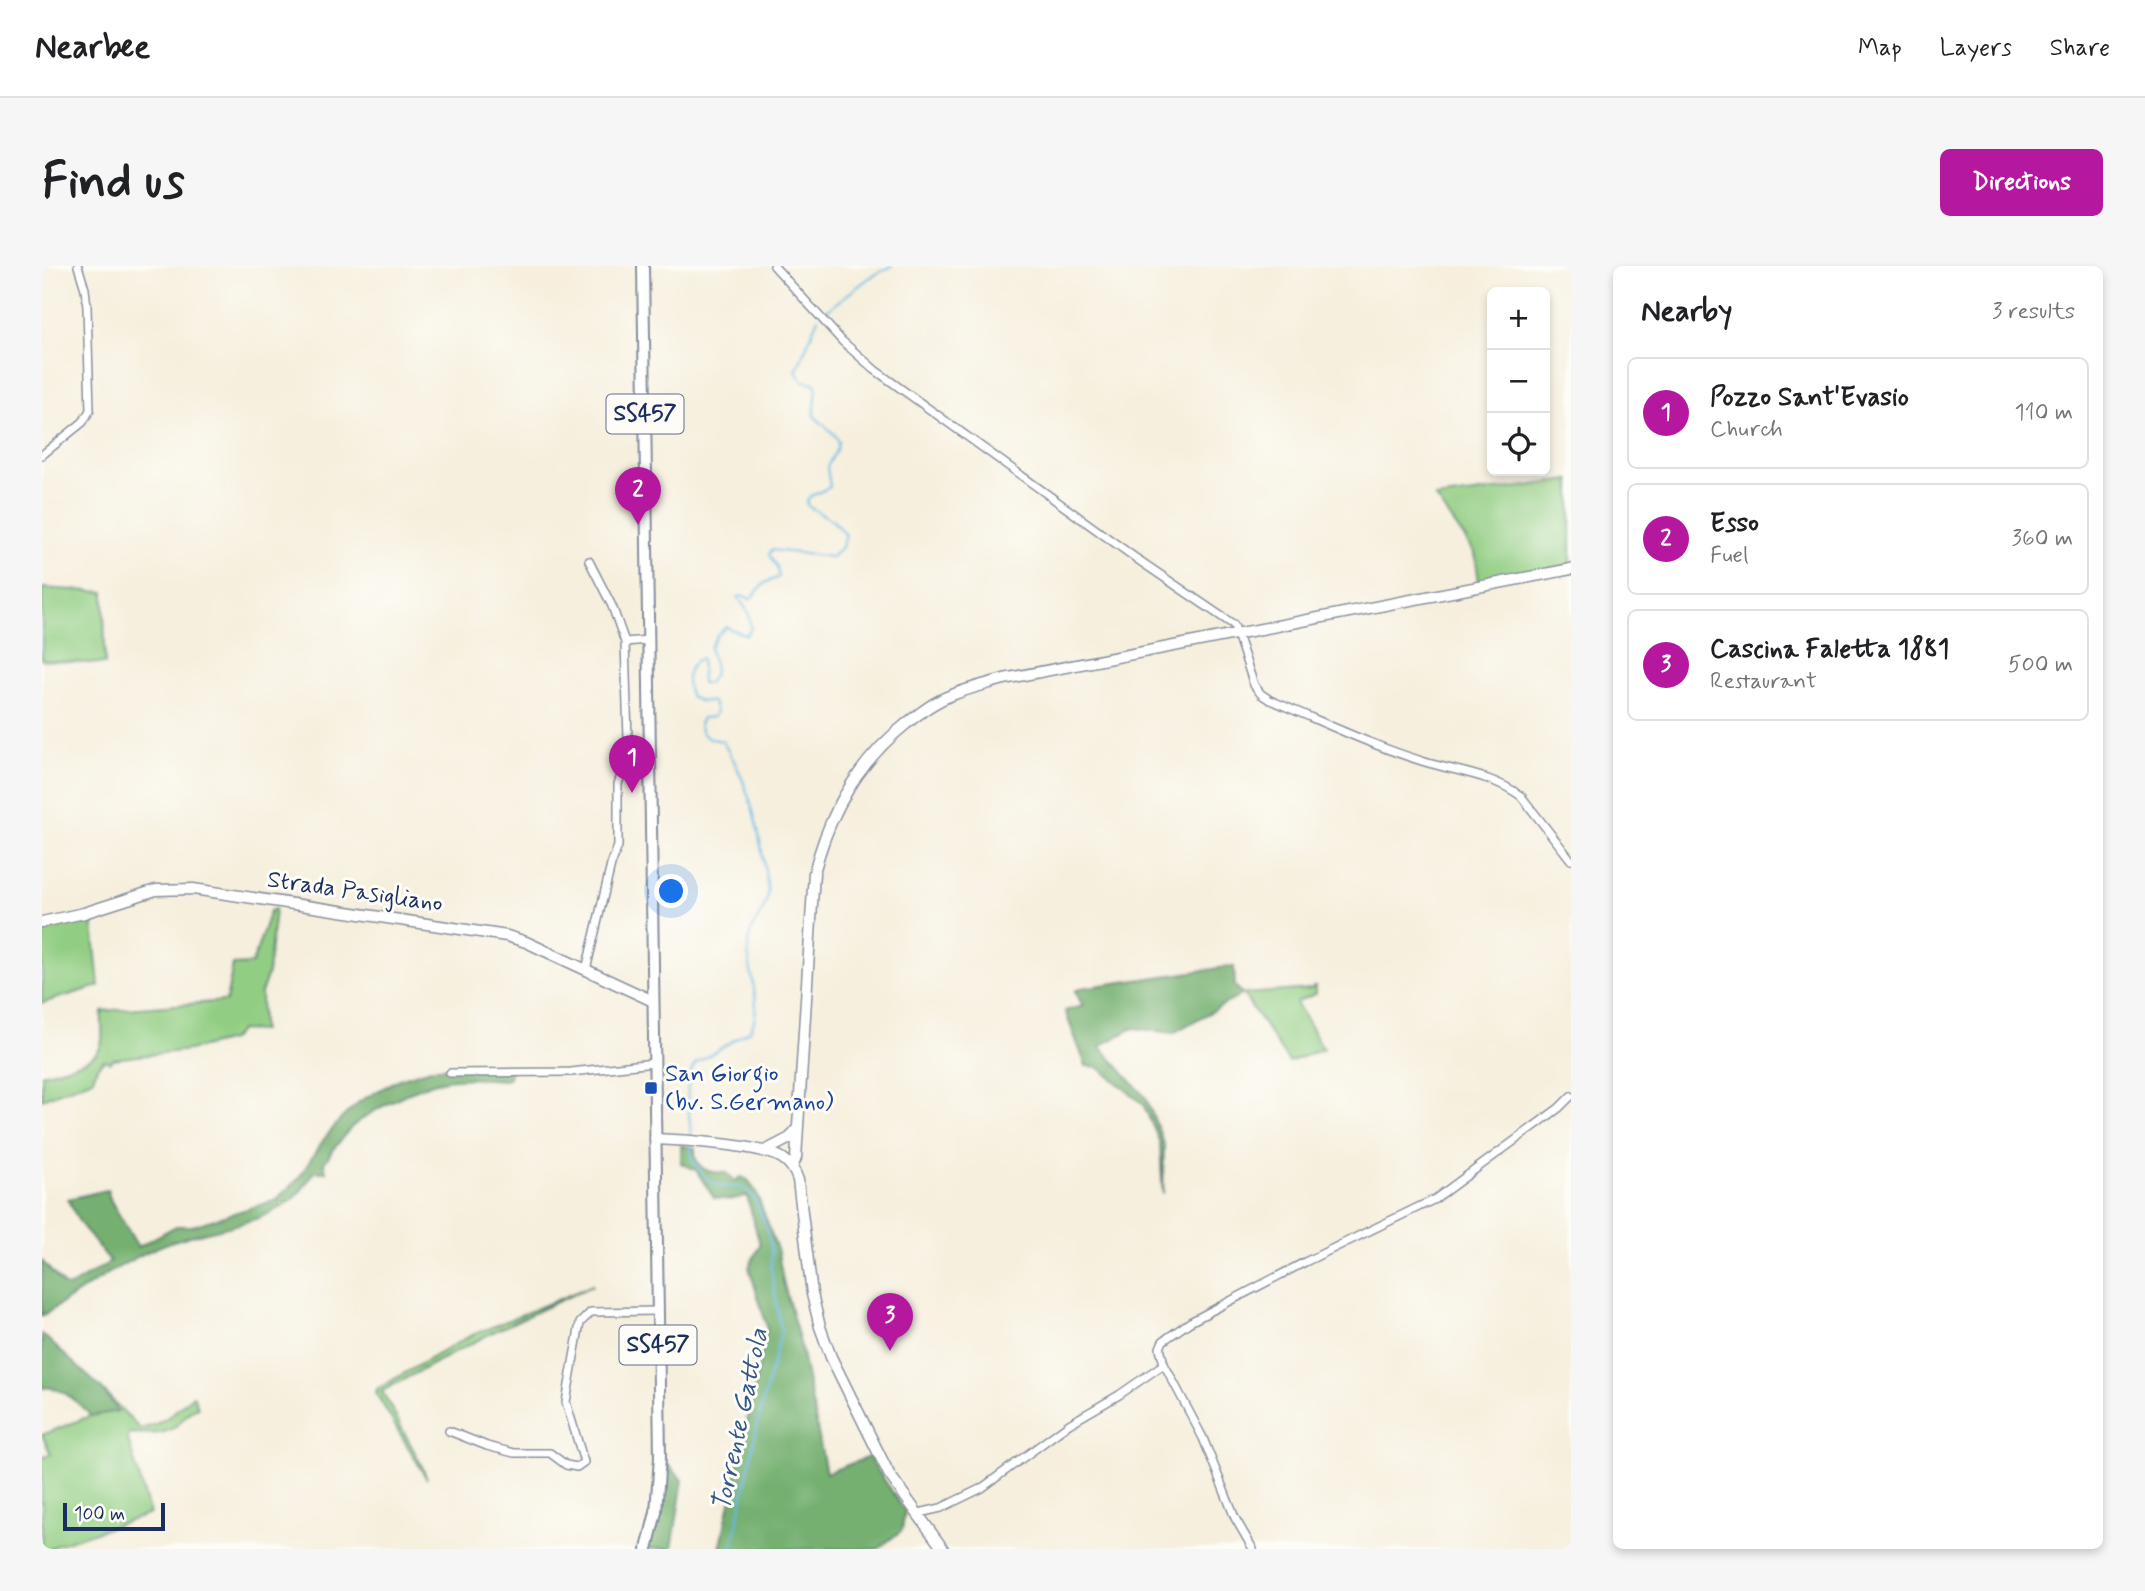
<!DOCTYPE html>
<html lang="en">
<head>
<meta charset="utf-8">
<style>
  body { margin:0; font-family:Mynerve,sans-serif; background:#f6f6f6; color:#202124 }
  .controls { position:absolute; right:21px; top:21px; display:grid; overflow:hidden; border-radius:10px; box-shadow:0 4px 10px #0003 }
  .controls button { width:63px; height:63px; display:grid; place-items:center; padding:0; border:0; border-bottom:2px solid #e0e0e0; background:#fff; color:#202124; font:35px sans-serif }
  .scale { position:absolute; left:21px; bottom:18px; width:102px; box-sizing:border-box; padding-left:7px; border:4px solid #1b2f5e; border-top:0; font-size:19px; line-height:24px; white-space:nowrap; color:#1b2f5e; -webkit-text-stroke:5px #fdfcf7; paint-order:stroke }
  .you { position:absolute; left:630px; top:626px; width:24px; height:24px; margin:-18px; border:5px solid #fff; border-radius:50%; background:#1a73e8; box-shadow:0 0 0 10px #1a73e833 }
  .badge { display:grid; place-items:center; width:46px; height:46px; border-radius:50%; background:#b5179e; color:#fff; font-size:23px; font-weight:700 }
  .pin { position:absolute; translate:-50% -58px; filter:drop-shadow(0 2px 4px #0008) }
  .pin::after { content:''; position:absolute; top:37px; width:24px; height:21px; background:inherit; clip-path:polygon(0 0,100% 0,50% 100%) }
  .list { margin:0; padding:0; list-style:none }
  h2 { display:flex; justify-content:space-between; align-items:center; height:91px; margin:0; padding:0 28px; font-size:30px }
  h2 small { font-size:23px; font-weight:400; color:#757577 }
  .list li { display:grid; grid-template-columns:46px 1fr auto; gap:21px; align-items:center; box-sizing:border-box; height:112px; margin:0 14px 14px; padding:0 14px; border:2px solid #e0e0e0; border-radius:10px }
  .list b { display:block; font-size:26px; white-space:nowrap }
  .list p { margin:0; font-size:23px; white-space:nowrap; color:#757577 }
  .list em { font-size:23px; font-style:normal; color:#757577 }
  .icon { flex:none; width:38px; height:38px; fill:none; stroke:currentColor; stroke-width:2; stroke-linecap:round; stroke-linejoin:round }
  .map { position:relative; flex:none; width:1529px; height:1283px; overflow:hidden; border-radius:10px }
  header { display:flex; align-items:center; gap:42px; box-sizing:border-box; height:98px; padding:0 35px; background:#fff; border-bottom:2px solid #e0e0e0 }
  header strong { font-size:33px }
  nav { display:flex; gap:38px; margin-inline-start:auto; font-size:24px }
  .intro { display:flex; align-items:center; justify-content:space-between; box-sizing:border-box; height:168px; padding:0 42px }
  h1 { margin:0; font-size:49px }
  .button { padding:18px 32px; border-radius:10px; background:#b5179e; color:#fff; font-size:24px; font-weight:700 }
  main { display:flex; gap:42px; padding:0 42px }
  aside { flex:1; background:#fff; border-radius:10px; box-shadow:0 4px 10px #0003 }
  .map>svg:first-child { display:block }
  .green { fill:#91cd82; stroke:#567e70; stroke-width:2 }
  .forest { fill:#74b070; stroke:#487067; stroke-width:2 }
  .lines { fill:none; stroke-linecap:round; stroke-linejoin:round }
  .stream { stroke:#6ab9e4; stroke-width:2 }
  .street-casing { stroke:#888f9e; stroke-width:10 }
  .secondary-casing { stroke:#888f9e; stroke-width:13 }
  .primary-casing { stroke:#888f9e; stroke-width:14 }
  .street { stroke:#fff; stroke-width:7 }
  .secondary { stroke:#fff; stroke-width:10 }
  .primary { stroke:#fff; stroke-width:10 }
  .transit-dot { fill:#1a4fb4; stroke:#fdfcf7; stroke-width:2.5 }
  .labels { text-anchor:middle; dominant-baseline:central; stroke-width:6; stroke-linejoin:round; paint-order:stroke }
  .shield { fill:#fdfcf7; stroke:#5f6c8c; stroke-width:2 }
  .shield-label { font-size:23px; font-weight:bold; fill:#1b2f5e }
  .street-label { font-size:24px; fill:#1b2f5e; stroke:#fdfcf7 }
  .transit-label { font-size:24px; fill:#164399; stroke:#fdfcf7; text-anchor:start }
  .water-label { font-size:26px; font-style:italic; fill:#335886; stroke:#fdfcf7 }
</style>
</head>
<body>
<header>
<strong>Nearbee</strong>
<nav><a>Map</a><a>Layers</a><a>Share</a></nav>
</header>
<div class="intro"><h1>Find us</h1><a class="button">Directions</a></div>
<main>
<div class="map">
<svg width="1529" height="1283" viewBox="0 0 1529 1283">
  <rect width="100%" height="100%" fill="#fdfcf7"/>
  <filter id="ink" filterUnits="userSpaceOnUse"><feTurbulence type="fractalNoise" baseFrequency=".0143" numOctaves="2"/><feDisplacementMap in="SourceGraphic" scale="14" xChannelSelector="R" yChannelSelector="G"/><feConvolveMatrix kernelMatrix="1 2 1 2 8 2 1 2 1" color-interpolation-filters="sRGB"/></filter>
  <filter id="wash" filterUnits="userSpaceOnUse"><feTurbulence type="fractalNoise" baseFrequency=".00686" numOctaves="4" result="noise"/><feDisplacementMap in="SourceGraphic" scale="28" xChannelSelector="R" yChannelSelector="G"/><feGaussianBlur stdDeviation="1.57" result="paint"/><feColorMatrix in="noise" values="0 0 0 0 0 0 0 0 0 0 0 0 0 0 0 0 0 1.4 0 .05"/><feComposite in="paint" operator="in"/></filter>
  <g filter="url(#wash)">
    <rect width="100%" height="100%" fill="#f6efdd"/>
    <path class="green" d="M1529,214V299L1437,316L1433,287L1394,232Z
      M0,322L62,326L63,398L0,394Z
      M233,643L226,707L219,727L220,765L198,764L189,774L147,784L71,793L68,796L62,794L55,801L51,813L0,833V808C15,803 56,797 59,779C62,769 59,756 60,745L184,735L191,699L210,698L228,645Z
      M50,649L57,720L0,737V662L42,654Z
      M1273,720V728L1254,736L1281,783L1247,796L1201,728L1269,723Z
      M551,1019L449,1067L340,1125L378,1196L385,1213L334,1127L335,1123L428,1070Z
      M59,1122L98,1163C122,1159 134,1144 151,1129L156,1141C145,1145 143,1152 135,1159C122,1171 103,1167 87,1167L86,1174L108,1248L14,1279L9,1283H0V1192L9,1188L0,1169L53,1148L75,1145Z"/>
    <path class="forest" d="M1192,700L1193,720L1201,728L1131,767L1091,762L1058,780L1104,832L1122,878L1121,928L1118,877L1101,838L1056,801L1044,800L1023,745L1041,740L1033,725L1039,722Z
      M444,801L469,804L467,811L464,814C442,813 420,811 399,815C377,819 329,845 312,859C300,870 291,884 282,897L284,906H272C267,913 262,922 256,928C222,961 168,961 126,977C81,994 41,1025 0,1050V995L22,1020L27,1021L68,996L37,956L26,933L65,924L69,935L96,981L134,960H150L234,934L256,913L282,873L299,853L318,835L357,813L392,802Z
      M639,879L653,882C652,904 667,907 685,907L693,915L699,911L706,914L714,926L736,986L741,1015L758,1077L784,1207L827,1191L863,1245L860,1264L836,1283H678L725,1061L707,1001L718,979L705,930L687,934L672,932L654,904L639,897Z
      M0,1068L59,1122L76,1145L49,1150C37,1138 18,1118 0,1122Z
      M618,1191L641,1214L630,1283H605Z"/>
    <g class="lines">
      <path class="stream" d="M780,48L827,12L850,0
        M649,871C648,848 640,818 653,798L708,764C722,741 706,707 706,681C705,662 722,649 725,632C727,623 724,614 723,605C717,561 706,512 680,475L666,472L660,467L657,458L660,452L672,451L674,446L671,436L657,435L649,431C642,416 644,399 659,392L660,417L665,418C680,401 669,399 668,381L675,369L684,361L704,369L709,363L707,347L696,331L702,330L708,333L723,317L737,311L735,301L727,289L729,284L790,291L800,281L804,269L790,254L766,240L764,236L769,230L788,221L785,201L795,183L796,175L792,168L772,150L775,123L772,117L761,115L754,106L776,52
        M649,880C649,893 652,895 659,906C670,922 683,921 700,921L712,932L723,956L729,983V1003L739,1065L717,1151L690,1283"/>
    </g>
  </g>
  <g filter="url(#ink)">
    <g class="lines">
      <defs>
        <path id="street" d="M732,0L800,75L833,104L1095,293L1192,359L1212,419L1219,428L1228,434C1279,455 1330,480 1383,496C1417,506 1450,509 1479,530L1529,594
          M0,189L41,156L48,144L45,41L43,23L36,0
          M583,376L606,374
          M544,704L569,599L576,580V518L584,494L586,473L583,376L570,340L547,295
          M408,807L529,806L612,797
          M407,1165L445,1180L472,1187H508L524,1199L535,1201L542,1196L524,1136L538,1057L549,1046L616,1045
          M877,1247L899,1242L940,1222L1027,1158L1077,1129L1122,1098
          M1211,1283L1193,1252L1161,1172L1122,1098L1118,1082L1121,1075L1148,1056L1263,996L1393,933L1517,842L1529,830"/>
        <path id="secondary" d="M0,656L42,647L114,624L151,623L465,670L484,676L611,735
          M613,873C641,874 719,879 740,892C748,897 753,905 756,914L770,1028L778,1061L789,1091L847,1208L901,1283
          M723,885L748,872L754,864
          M750,902L754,892L772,607C787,547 816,496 864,458C878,447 893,435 910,429C927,422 945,418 962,413L1529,303"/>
        <path id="primary" d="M601,0L618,1191L614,1246L605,1283"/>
      </defs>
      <use href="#street" class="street-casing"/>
      <use href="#secondary" class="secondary-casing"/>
      <use href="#primary" class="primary-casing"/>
      <use href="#street" class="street"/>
      <use href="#secondary" class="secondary"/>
      <use href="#primary" class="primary"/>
    </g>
  </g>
  <rect class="transit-dot" x="602" y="815" width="14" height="14" rx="3.5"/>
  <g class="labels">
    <g class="shield">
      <rect x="564.5" y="128.5" width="77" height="39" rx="5"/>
      <rect x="577.5" y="1059.5" width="77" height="39" rx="5"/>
    </g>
    <g class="shield-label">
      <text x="603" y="148">SS457</text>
      <text x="616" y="1079">SS457</text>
    </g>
    <g class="street-label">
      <text transform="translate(313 626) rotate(8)">Strada Pasigliano</text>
    </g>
    <g class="transit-label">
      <text x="623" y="808">San Giorgio<tspan x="623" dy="28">(bv. S.Germano)</tspan></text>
    </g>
    <g class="water-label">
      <text transform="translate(699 1154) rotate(-78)">Torrente Gattola</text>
    </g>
  </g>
</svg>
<div class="controls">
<button>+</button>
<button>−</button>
<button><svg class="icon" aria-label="locate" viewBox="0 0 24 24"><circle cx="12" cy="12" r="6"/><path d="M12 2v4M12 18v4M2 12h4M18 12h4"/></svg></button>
</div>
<div class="scale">100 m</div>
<div class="you"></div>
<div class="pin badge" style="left:590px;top:527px">1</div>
<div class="pin badge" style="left:596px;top:259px">2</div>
<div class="pin badge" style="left:848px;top:1085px">3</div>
</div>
<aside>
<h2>Nearby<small>3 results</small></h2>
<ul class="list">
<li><span class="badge">1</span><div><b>Pozzo Sant'Evasio</b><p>Church</p></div><em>110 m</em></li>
<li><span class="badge">2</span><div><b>Esso</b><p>Fuel</p></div><em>360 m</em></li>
<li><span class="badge">3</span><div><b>Cascina Faletta 1881</b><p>Restaurant</p></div><em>500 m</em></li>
</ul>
</aside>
</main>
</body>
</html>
